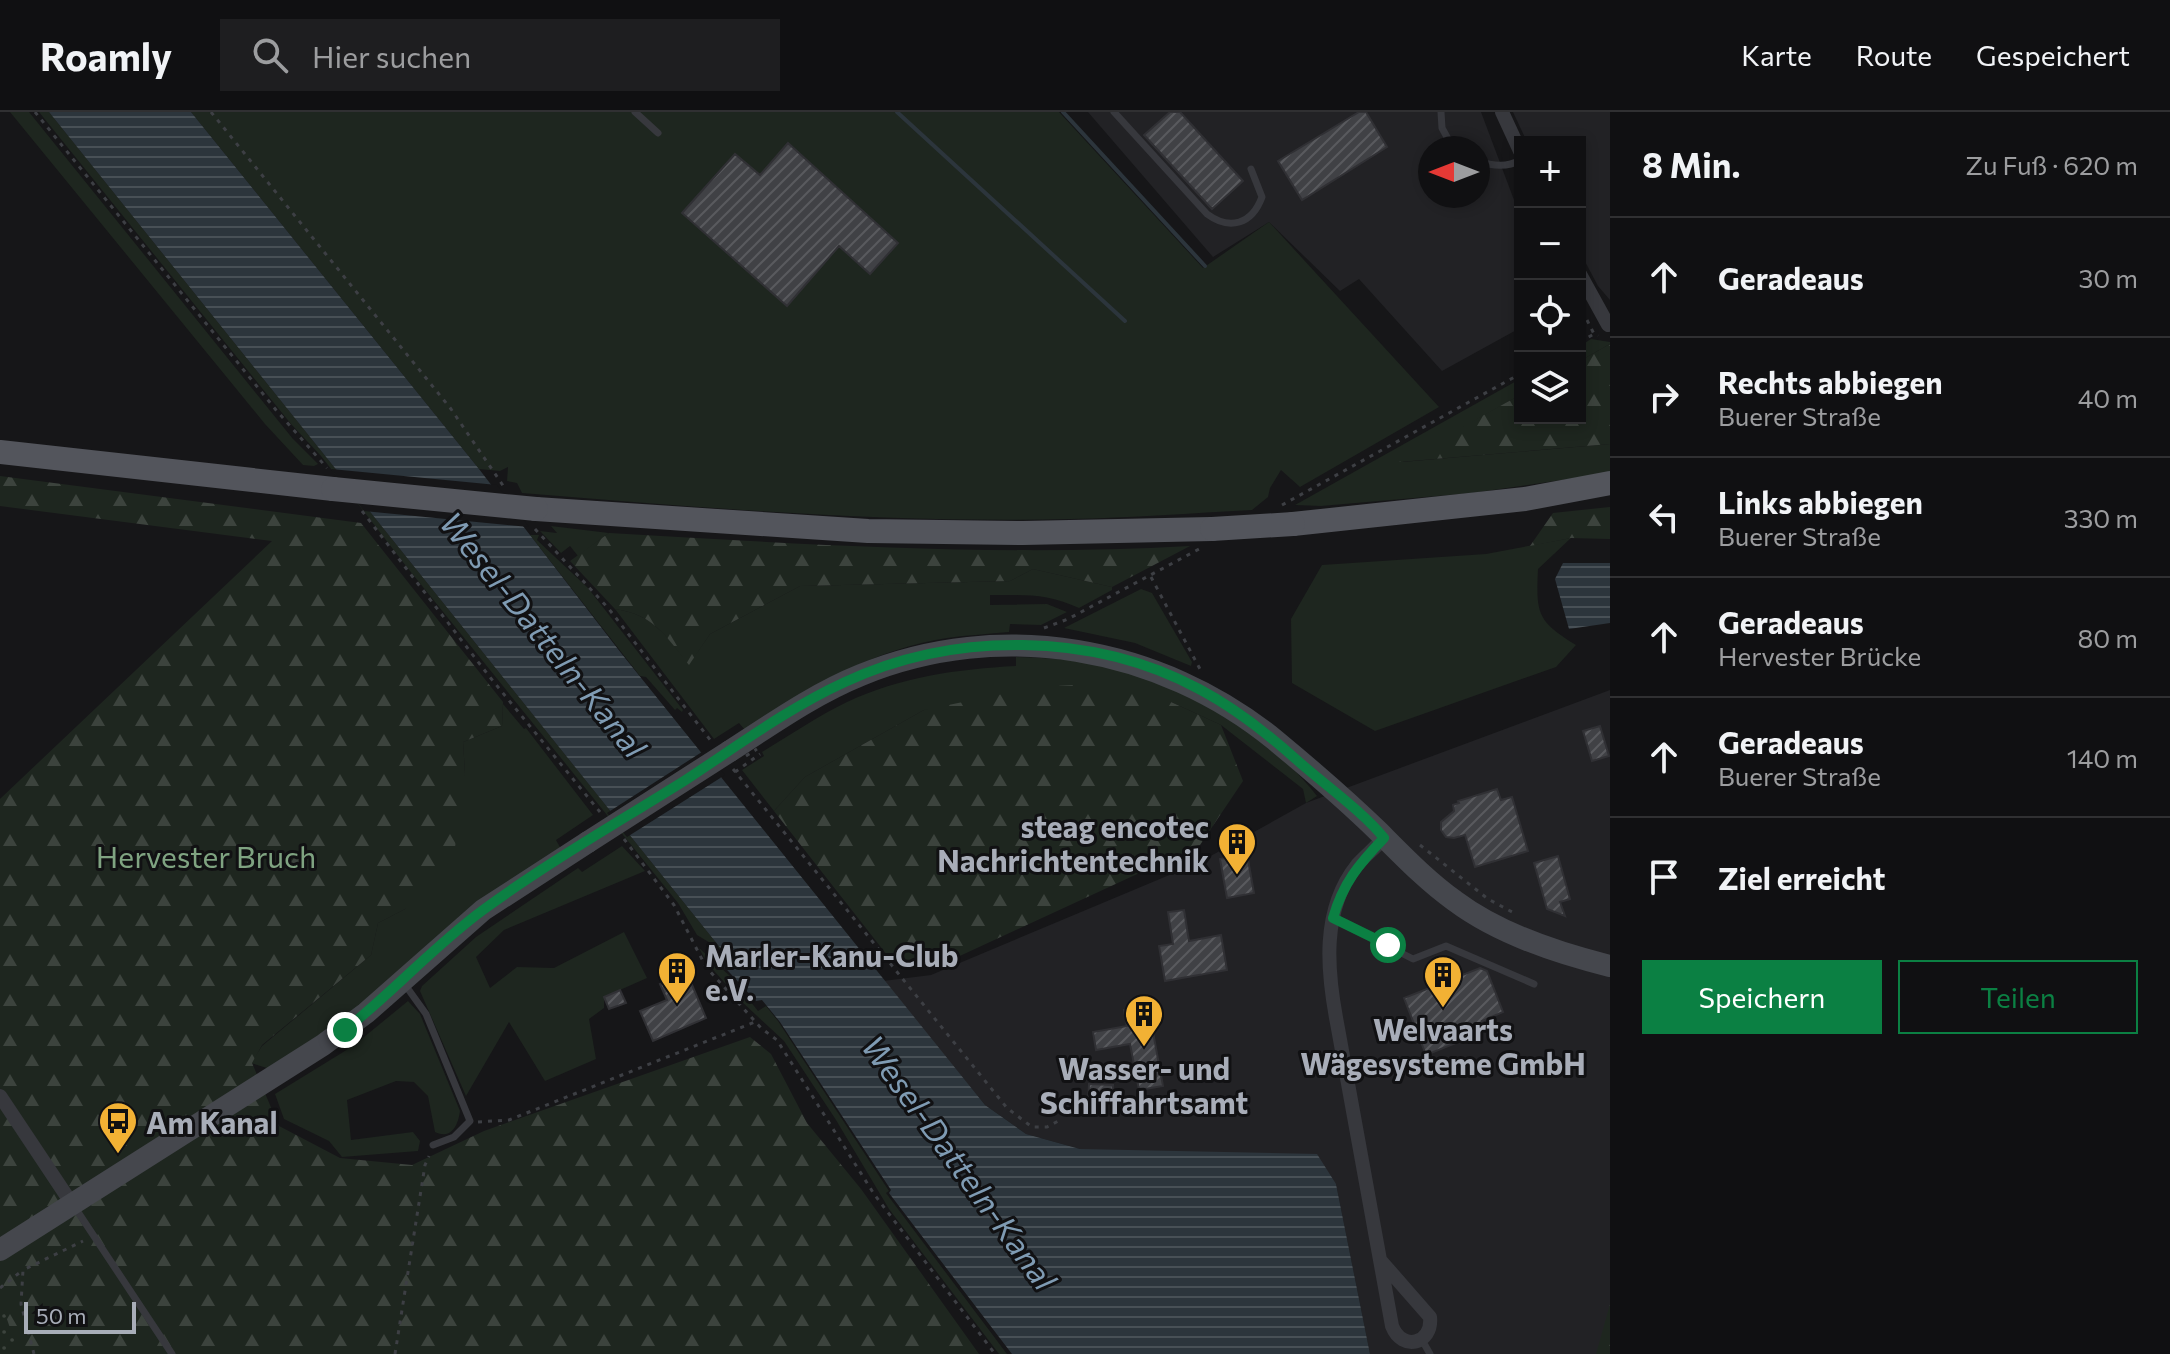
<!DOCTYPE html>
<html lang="de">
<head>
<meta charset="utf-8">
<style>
  body { margin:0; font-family:Commissioner,sans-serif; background:#1e1e20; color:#f1f3f6 }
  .controls { position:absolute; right:24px; top:24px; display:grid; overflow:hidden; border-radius:0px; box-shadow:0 4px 12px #0003 }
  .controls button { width:72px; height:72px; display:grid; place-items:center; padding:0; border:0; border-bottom:2px solid #303032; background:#101012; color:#f1f3f6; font:40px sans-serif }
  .compass { position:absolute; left:1418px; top:24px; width:72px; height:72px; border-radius:50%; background:#101012; box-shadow:0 4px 12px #0003; rotate:270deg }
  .scale { position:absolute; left:24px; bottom:20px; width:112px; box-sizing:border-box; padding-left:8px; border:4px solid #a8adb8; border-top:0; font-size:22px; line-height:28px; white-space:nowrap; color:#a8adb8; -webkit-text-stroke:6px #111113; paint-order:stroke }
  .stop { position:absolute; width:24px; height:24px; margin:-18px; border:6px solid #0b8043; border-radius:50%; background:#fff }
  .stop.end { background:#0b8043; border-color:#fff; box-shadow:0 2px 8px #0008 }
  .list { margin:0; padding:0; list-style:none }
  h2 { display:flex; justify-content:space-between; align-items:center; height:104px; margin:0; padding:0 32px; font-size:34px }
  h2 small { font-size:26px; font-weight:400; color:#9c9d9f }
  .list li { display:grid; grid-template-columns:52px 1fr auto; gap:24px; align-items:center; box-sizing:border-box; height:120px; padding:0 32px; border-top:2px solid #303032 }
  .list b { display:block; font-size:30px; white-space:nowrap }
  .list p { margin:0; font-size:26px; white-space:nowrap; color:#9c9d9f }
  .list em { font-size:26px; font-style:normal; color:#9c9d9f }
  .actions { display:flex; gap:16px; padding:24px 32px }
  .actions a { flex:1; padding:18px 0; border:2px solid #0b8043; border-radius:0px; text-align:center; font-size:28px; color:#0b8043 }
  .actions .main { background:#0b8043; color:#fff }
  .icon { flex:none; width:44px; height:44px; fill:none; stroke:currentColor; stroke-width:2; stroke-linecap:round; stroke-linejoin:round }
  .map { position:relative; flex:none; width:1610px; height:1242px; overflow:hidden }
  header { display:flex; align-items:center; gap:48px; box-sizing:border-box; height:112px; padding:0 40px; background:#101012; border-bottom:2px solid #303032 }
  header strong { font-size:38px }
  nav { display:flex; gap:44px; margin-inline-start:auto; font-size:28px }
  .search { width:560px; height:72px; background:#1e1e20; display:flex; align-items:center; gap:20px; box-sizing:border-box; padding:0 28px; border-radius:0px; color:#9c9d9f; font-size:30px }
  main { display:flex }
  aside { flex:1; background:#101012 }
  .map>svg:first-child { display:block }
  .built { fill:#222225; fill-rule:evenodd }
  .grass { fill:#1e261f }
  .forest { fill:url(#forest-firs) }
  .park { fill:url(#park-dots) }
  .water { fill:url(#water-rules) }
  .pier { fill:#161618 }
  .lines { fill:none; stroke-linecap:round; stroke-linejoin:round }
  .stream { stroke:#2c353c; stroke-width:4 }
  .building { fill:url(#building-hatch); stroke:#303034; stroke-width:2 }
  .path { stroke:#3d3f44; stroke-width:3; stroke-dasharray:4 6; stroke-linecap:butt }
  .lane { stroke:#37383d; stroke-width:7 }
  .street { stroke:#37383d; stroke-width:14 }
  .secondary { stroke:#45474d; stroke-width:22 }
  .primary { stroke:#53555c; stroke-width:24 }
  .path-bridge { stroke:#3d3f44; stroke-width:3; stroke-dasharray:4 6; stroke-linecap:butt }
  .secondary-bridge { stroke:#45474d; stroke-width:22 }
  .primary-bridge { stroke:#53555c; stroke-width:24 }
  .route { stroke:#0b8043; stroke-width:10 }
  .labels { text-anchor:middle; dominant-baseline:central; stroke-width:6; stroke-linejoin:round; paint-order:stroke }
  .poi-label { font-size:30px; font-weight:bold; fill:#a8adb8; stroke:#111113; text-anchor:start }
  .park-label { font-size:30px; fill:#7fa381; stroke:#111113 }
  .water-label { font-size:32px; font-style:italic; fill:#7f9bb3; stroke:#111113 }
</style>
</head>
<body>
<header>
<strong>Roamly</strong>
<div class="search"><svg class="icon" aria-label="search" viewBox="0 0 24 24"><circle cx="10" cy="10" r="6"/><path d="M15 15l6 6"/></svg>Hier suchen</div>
<nav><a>Karte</a><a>Route</a><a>Gespeichert</a></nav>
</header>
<main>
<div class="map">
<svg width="1610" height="1242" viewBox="0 0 1610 1242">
  <defs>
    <pattern id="forest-firs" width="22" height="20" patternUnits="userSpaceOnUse" patternTransform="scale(2)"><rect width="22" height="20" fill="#1e261f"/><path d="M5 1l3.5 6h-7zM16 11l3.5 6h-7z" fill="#3c433d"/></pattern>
    <pattern id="park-dots" width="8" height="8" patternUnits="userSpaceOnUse" patternTransform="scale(2)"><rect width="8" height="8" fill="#1e261f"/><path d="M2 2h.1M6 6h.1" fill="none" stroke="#3c433d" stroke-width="1.8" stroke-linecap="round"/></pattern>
    <pattern id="water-rules" width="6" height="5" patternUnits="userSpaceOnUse" patternTransform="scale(2)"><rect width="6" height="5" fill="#2c353c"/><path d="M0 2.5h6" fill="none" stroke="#485056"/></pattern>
    <pattern id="building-hatch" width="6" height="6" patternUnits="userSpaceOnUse" patternTransform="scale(2)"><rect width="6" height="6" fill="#404145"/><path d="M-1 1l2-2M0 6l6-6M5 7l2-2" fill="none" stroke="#595a5e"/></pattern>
  </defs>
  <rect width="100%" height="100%" fill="#161618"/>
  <path class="built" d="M1088,0H1481L1520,104V216L1442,259L1359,167L1340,179L1269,110L1213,145ZM1430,36H1478V84H1430Z
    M1513,0H1610V188L1598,174L1580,140V30H1527Z
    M1610,578V1242H1370L1336,1072L1080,1037L1026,1022L985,993L883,869L931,863L1198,751L1306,691Z"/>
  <path class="grass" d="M10,0H29L293,327L318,352L314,354L303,353L265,312Z
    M39,0H49L722,838L697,823L678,791L406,454L321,344L291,312Z
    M191,0H1059L1203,156L1269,110L1439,295L1300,375L1281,358L1270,376L1268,385L1252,398C1192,401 1131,406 1070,407C887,411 704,396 522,381L517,371L507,369L508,355L500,359L479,357Z
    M1591,227L1610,230V232L1580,249V234Z
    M1520,267V283L1402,350L1610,332V361L1472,381L1321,394L1295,393Z
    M551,414L609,421L578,444L570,434L561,441L540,419L557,421Z
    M530,423H539L537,428L588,476L683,598L682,600L677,596L675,598L646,565L640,564Z
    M1571,426L1538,457C1536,502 1537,509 1576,533L1556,555L1375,619L1292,571L1291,507L1322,453L1486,442Z
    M1033,457L1112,475V478L1079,496C1047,481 1024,483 990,483V493L1047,492L1067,500L1041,513L1010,512L1009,520C989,522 968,523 947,526C871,538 808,576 745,618L739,611L714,627L615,497C653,502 666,524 689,552L710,522L800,474L1010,469Z
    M1141,477L1152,481L1192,550L1191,554L1135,531L1064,516Z
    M1016,545C1060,546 1107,550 1148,566C1210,588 1277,632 1317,684L1306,691L1303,677L1221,613L1171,590L924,598L805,665L774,699L742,658L764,644L762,640C790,623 818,604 847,590C900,565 958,557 1016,554Z
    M503,592L524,617L526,616L593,703L556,728L561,737L337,913L270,957L251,951L262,934L371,843L378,811L405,797L465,662L463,630L502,614Z
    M622,734L645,759L504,818L476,845L490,876L517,855L554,856L624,820L647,866L604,885V896L589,907L596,947L545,969L509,910L466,984L420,879L422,874L476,825L578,756L582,760Z
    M699,836L731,865L758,899L766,894L778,909L889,1079L886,1081L1007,1242H999L889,1097L836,1008L784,929L741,889L707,851Z
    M408,889L420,902L460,999C458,1013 452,1028 435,1020L428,984L414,970L396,969L347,988L351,1028L413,1020L420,1029L418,1039L342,1045L329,1029L284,1007L275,982L353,934Z"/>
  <path class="forest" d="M1610,232V332L1399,350L1520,283V306H1580V249Z
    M0,364L361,411L503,590L502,614L463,630L465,662L453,750L405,797L378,811L371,843L262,933L252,951L279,1014L340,1046L412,1053L484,1019L750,925L771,942L807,1011L861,1077L979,1242H0V687L272,429L0,394Z
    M1610,395V427L1571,426L1530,434L1553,401Z
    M609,421C803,432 996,445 1190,434L1112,475L1033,457L1010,469L800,474L710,522L689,553C666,524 653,502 615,497L570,449Z
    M1093,572L1171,590L1221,613L1243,669L1200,733L938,854L891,848L774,699L805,665L924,598L1036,575Z
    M1610,1192V1242H1596Z"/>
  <path class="park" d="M0,1187L19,1242H0Z"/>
  <path class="water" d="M49,0H191L479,357L621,541L985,993L1026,1022L1080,1037L1317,1042L1336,1072L1370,1242H1012L889,1081L891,1078L780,910L762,888L756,889L716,846L722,838Z
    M1563,451H1610V511L1569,517L1555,467Z"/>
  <path class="pier" d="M331,357L497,373L529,415L364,399Z
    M705,638L725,663L627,725L607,701Z"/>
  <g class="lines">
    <path class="stream" d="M897,0L1125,209
      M1063,0L1205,154"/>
  </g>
  <path class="building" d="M1170,0H1180L1243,69L1212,97L1144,23Z
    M1359,0H1366L1387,35L1302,88L1278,49Z
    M788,31L898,131L870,162L839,134L787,194L682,101L735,42L760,63Z
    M1600,614L1609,644L1592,649L1583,619Z
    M1497,677L1501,688L1512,685L1528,739L1475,755L1465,723L1454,726L1446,725L1441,718V710L1454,699L1453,693L1459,691L1458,689Z
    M1247,742L1254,781L1227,786L1220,747Z
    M1558,744L1570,787L1560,790L1565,804L1547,797L1534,751Z
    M1184,798L1189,829L1221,823L1227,858L1165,869L1159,834L1173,832L1168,800Z
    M1480,856L1487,859L1503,900L1482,909L1486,919L1426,943L1404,886Z
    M687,861L706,906L653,929L640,899L667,888L660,872Z
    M620,878L626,891L609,897L604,885Z
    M1148,893L1163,974L1139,978L1130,932L1096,938L1093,920L1127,914L1124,898Z
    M1089,972L1113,973L1112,991L1088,990Z"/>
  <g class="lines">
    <path class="path" d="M35,0L276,298L327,356
      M211,0L451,297L504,375
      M1516,61L1520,69
      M1587,208L1594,222L1598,224
      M1580,230L1594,222
      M1282,393L1520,262
      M362,399L489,564L600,700
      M535,417L609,497L711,629
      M1151,465L1201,559
      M1044,516L1068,507L1201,436
      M733,657L1007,996L1032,1015H1047L1060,1008
      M735,660L760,642
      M624,727L674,793L706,855L761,916L777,928L874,1082L995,1242
      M1420,733L1488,787L1514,801
      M478,1010L509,1008L755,910
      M0,1176L23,1158
      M34,1242L21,1192L23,1158L83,1129
      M395,1242L425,1053L429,1044"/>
    <path class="lane" d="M635,0L658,21
      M1114,0L1207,102C1230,119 1252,112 1262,85L1251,57
      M1441,0L1442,16L1453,36
      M1478,49C1492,54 1507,56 1520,48
      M1333,806L1413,847L1446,834L1534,872
      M403,870L426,902L470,1009L454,1025L433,1033
      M74,1094L172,1242
      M1422,1228L1430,1242"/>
    <path class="street" d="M1502,0L1520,39
      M1580,162L1608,213L1610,212
      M0,984L72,1092
      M1381,1149L1430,1205C1433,1232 1402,1240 1392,1214L1337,911C1327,859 1321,798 1357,753C1365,744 1376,735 1384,726"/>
    <path class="secondary" d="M730,639C772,612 814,582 861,563C1000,506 1160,534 1275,628C1310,657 1346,688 1379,720C1403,744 1427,769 1455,789C1499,822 1557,841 1610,854
      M0,1138L323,933L366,901L483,798L588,730"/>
    <path class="primary" d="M0,340L333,377
      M536,397L868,419L1023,421L1212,417
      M1293,412L1525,387L1610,371"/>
    <path class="path-bridge" d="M746,644L757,637"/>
    <path class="secondary-bridge" d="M588,730L730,639"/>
    <path class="primary-bridge" d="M333,377L536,397
      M1212,417L1293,412"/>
  </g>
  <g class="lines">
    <path class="route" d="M345,918C393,880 434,834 483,798C547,751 617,711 684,669C736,635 788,596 845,570C954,519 1093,520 1199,577C1235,596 1268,622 1298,649C1324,672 1363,700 1384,726C1359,752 1343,771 1333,806L1388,833"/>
  </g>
  <defs>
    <symbol id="building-pin" viewBox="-11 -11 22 30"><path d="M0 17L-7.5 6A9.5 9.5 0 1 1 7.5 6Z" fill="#f2b134" stroke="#111113"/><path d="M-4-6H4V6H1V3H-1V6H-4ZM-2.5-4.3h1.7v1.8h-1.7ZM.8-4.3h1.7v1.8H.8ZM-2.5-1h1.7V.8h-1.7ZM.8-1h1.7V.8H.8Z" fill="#111"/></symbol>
    <symbol id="bus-pin" viewBox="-11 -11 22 30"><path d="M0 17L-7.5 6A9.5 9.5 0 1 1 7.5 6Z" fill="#f2b134" stroke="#111113"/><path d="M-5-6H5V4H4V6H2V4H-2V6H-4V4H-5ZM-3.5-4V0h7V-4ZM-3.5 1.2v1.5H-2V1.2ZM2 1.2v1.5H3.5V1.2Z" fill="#111"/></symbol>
  </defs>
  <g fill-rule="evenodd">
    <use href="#building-pin" x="1215" y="708" width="44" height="60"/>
    <use href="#building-pin" x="655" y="837" width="44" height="60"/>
    <use href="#building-pin" x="1421" y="841" width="44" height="60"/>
    <use href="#building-pin" x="1122" y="880" width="44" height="60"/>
    <use href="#bus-pin" x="96" y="987" width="44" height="60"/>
  </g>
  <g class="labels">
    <g class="poi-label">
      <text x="1209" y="713" text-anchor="end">steag encotec<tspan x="1209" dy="34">Nachrichtentechnik</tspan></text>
      <text x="705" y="842">Marler-Kanu-Club<tspan x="705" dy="34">e.V.</tspan></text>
      <text x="1443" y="916" text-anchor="middle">Welvaarts<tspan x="1443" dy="34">Wägesysteme GmbH</tspan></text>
      <text x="1144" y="955" text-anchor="middle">Wasser- und<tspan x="1144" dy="34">Schiffahrtsamt</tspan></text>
      <text x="146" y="1009">Am Kanal</text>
    </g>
    <g class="park-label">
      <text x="206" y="743">Hervester Bruch</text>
    </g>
    <g class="water-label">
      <text transform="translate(544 522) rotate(51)">Wesel-Datteln-Kanal</text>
      <text transform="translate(960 1050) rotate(54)">Wesel-Datteln-Kanal</text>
    </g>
  </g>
</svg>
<div class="controls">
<button>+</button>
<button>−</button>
<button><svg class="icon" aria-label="locate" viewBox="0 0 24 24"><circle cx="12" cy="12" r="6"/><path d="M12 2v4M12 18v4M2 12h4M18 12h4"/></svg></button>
<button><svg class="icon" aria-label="layers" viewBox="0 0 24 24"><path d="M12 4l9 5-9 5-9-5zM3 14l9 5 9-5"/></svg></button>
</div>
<svg class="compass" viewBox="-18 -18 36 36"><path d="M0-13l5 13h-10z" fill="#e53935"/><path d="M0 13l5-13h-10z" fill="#9c9d9f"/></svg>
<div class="scale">50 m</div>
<div class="stop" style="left:1388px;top:833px"></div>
<div class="stop end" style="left:345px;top:918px"></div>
</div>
<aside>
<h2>8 Min.<small>Zu Fuß · 620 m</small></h2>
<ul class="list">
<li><svg class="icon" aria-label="ahead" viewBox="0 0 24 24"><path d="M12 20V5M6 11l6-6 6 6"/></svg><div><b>Geradeaus</b></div><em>30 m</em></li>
<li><svg class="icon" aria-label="right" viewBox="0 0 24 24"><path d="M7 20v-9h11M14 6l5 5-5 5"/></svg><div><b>Rechts abbiegen</b><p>Buerer Straße</p></div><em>40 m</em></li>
<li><svg class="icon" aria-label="left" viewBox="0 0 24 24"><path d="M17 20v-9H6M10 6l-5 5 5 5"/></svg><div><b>Links abbiegen</b><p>Buerer Straße</p></div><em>330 m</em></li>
<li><svg class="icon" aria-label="ahead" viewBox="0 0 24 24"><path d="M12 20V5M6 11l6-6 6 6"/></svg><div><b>Geradeaus</b><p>Hervester Brücke</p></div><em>80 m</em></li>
<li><svg class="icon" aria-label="ahead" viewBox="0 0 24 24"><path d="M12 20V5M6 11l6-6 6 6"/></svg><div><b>Geradeaus</b><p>Buerer Straße</p></div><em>140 m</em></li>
<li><svg class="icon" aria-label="arrive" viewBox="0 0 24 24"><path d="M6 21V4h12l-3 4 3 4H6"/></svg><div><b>Ziel erreicht</b></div></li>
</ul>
<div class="actions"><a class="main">Speichern</a><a>Teilen</a></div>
</aside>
</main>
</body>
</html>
